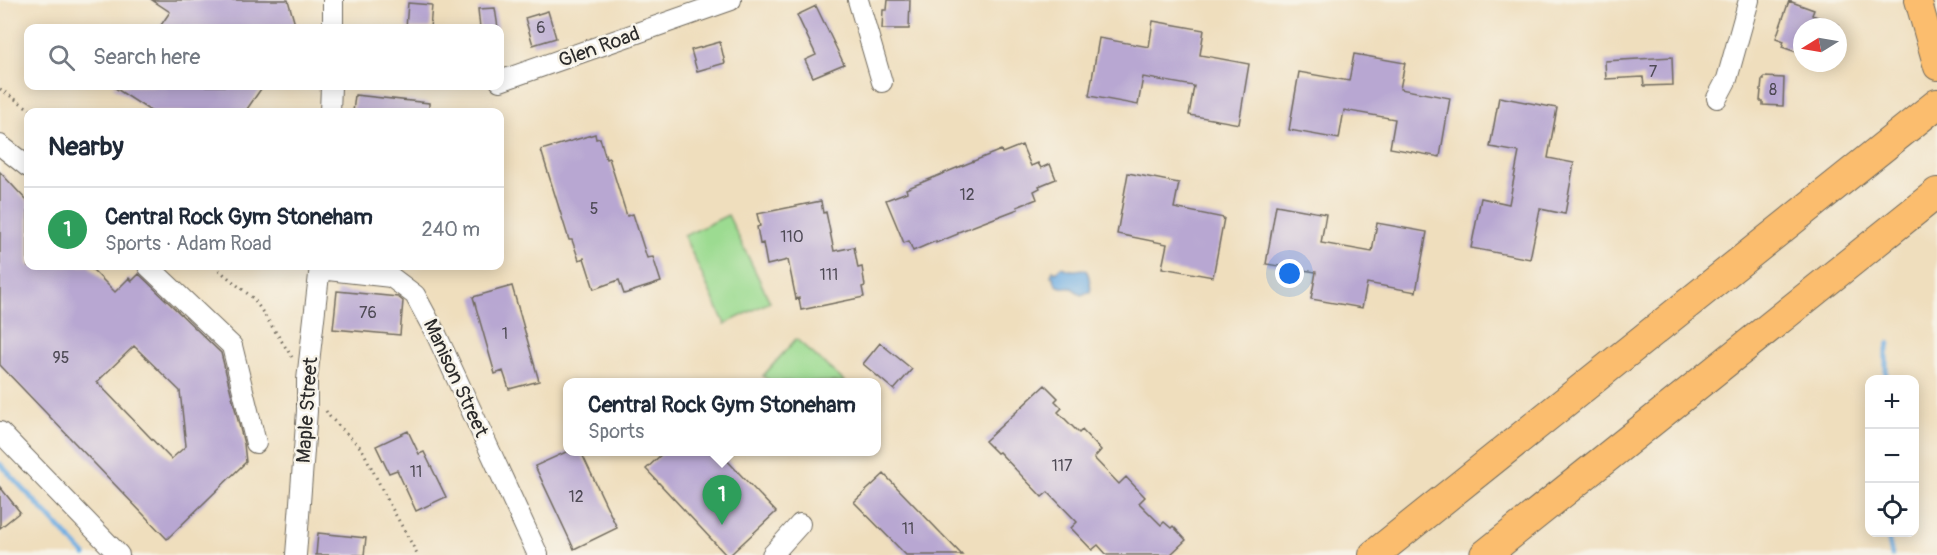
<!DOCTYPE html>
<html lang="en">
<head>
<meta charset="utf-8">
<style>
  body { margin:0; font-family:Pangolin,sans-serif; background:#f6f6f7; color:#1f2937 }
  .controls { position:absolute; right:18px; bottom:18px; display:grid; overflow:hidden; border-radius:12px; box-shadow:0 3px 15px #0003 }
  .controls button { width:54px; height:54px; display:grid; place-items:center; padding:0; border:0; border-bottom:2px solid #e0e1e3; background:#fff; color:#1f2937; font:30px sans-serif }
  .compass { position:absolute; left:1793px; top:18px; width:54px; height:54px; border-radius:50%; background:#fff; box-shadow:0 3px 15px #0003; rotate:259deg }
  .you { position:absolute; left:1290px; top:274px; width:21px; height:21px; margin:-15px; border:4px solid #fff; border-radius:50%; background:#1a73e8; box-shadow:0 0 0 9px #1a73e833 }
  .badge { display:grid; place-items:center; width:39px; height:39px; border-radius:50%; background:#1f6fb2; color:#fff; font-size:20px; font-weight:700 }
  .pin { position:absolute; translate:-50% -50px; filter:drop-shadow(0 2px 3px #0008) }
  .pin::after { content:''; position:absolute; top:32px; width:21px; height:18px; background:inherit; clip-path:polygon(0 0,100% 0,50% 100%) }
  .popup { position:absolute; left:563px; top:378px; width:318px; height:78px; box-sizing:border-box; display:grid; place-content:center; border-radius:12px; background:#fff; filter:drop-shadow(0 2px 4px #0005); font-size:20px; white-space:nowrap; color:#747a83 }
  .popup b { font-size:22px; color:#1f2937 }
  .popup::after { content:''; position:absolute; left:50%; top:100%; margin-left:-12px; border:12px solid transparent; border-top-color:#fff }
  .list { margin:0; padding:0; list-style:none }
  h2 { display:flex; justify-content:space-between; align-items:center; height:78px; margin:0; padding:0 24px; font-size:26px }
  h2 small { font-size:20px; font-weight:400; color:#747a83 }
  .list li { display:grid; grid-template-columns:39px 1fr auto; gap:18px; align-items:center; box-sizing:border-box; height:84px; padding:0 24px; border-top:2px solid #e0e1e3 }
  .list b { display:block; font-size:22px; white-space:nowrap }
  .list p { margin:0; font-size:20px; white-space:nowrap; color:#747a83 }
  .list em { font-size:20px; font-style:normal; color:#747a83 }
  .icon { flex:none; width:33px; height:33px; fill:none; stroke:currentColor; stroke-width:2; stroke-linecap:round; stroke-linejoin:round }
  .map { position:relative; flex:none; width:1937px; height:555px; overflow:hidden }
  .search { position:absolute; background:#fff; box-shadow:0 3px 15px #0003; left:24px; top:24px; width:480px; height:66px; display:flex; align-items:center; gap:15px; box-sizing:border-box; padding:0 21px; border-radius:12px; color:#747a83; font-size:22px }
  .panel { position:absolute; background:#fff; box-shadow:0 3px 15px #0003; left:24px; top:108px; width:480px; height:162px; border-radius:12px }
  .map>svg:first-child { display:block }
  .green { fill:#9cdb91; stroke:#64835e; stroke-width:1.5 }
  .water { fill:#70aee3; stroke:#4e6c87; stroke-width:1.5 }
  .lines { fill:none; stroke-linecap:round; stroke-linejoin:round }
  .stream { stroke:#70aee3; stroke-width:5 }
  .building { fill:#b8a7d2; fill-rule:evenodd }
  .minor-casing { stroke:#706a5e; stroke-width:22 }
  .major-casing { stroke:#706a5e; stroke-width:28 }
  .highway-casing { stroke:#706a5e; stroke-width:32 }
  .path { stroke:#706a5e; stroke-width:3; stroke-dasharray:1.5 4.5; stroke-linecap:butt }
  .minor { stroke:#fff; stroke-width:20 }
  .major { stroke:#fbbd6e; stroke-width:26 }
  .highway { stroke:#fbbd6e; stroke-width:30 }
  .labels { text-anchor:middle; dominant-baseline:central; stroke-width:5; stroke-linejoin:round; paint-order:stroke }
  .number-label { font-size:16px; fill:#4e4a55 }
  .street-label { font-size:20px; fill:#2b2b2b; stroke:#f7f3e8 }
</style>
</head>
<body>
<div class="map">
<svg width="1937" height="555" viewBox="0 0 1937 555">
  <rect width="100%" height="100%" fill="#f7f3e8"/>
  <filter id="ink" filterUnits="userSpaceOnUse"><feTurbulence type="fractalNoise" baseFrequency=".0167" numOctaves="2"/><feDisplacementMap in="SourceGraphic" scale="12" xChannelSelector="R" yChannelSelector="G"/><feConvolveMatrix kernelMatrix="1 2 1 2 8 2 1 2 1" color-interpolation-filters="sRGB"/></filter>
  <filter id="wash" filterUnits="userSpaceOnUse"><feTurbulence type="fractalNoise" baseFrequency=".008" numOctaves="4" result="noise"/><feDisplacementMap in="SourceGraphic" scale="24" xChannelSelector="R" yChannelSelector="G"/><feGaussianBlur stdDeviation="1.35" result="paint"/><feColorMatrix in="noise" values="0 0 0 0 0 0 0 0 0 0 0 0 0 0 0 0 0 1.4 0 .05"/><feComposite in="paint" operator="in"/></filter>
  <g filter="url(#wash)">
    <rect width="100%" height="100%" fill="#efdebd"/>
    <path class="green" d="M728,215L770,302L725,324L684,236Z
      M796,339L845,382H771L763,376Z"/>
    <path class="water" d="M1061,267C1065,268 1067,270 1071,270C1080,272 1086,263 1089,278C1090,285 1092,286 1090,292L1081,295L1072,288C1062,287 1055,289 1054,277L1051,276L1053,270L1056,272Z"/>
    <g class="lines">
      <path class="stream" d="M1886,380V353L1889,343
        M0,464L85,555
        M1887,532L1892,555"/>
    </g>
    <g id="blocks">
      <path class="building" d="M152,0H288L296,28H159L170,12Z
        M888,0H910L909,29H882L883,10H887Z
        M1789,1L1814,10L1812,15L1839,25V27H1802V54L1782,47L1784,41L1776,38Z
        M408,3L432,5L430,28H406Z
        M816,6L844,64L813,77L805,60L816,55L797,15Z
        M495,8L498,28H480L478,9Z
        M548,11L556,38L533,45L525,18Z
        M1153,21L1204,30L1200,55L1249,64L1239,124L1189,115L1194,86L1143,77L1138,105L1089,96L1099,38L1149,47Z
        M720,42L725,63L697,71L691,50Z
        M1354,54L1405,63L1400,89L1450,98L1440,157L1390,148L1395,119L1344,110L1339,139L1289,130L1299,72L1349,81Z
        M1672,57L1673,85L1644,86L1643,77L1606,79L1605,61Z
        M1764,77L1784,78L1783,106L1763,105V101H1760L1762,80H1764Z
        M112,86H263L245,112H152Z
        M355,95L429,103V112H353Z
        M1499,97L1557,108L1548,158L1574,163L1565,214L1540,209L1530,259L1471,248L1481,198L1509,204L1519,152L1490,147Z
        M595,134L596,139L600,138L606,159L609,158L627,216L633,214L647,258L653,257L661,282L624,294L619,280L594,289L584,258L579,260L572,240H569L541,150Z
        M1022,145L1031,166L1038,163L1041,168L1050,164L1056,179L1039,186L1040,188L1034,191L1037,199L1017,207L1018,209L958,232V234L936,243V241L913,251L909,241L904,243L886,200L907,192L906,189L959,167L1001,150L1002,153Z
        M0,172L28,202V266H89L115,292L129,278L132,281L139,274L221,353L244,444L246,462L167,539L0,365ZM134,346L180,391L186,446L171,459L97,382Z
        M1128,173L1179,183L1174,208L1224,218L1213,277L1162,268L1167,244L1117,234Z
        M821,201L823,213L826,212L834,251L854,247L858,268L862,267L865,286L862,287L864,297L801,310L799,298L796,299L788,260L767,265L763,243L760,244L757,227L760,226L757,214Z
        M1276,205L1326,214L1321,243L1372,252L1377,223L1427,232L1416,292L1367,283L1362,308L1311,299L1316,272L1266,264Z
        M512,286L539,381L509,389L503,371L495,374L473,297Z
        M337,291L398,297L403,301L400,335L333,329Z
        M880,343L912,369L894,390L863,364Z
        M1045,385L1058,398L1055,401L1062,408L1058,412L1079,433L1082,430L1101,450L1094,458L1119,484L1126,477L1145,497L1139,503L1161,525L1164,522L1171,528L1173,526L1186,540L1170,555H1107L1098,545L1092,550L1071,528L1077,522L1048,492L1042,497L999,452L997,453L985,441Z
        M408,431L419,454L424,452L446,497L416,511L397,470L389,473L376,446Z
        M566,452H581L617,528L574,549L535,466Z
        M664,452H719L776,512L730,555H726L646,469Z
        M884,474L962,555H906L854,502Z
        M0,487L20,512L0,528Z
        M318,533L366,538L364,555H316Z"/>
    </g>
  </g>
  <g filter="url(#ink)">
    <use href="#blocks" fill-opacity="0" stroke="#706a5e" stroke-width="1.5"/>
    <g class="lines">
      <defs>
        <path id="minor" d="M333,0V28
          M858,0L882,82
          M500,81L731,0
          M1717,98L1727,79L1749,0
          M330,112L331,86
          M0,145L28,167
          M148,266L232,346L256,443
          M319,269L391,277L415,295L437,336L538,555
          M0,432L119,555
          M296,555L307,411V380L320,266
          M772,555L800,524"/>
        <path id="major" d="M1918,0L1937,67"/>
        <path id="highway" d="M1374,555L1937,104
          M1485,555L1937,193"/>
      </defs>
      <use href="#minor" class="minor-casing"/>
      <use href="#major" class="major-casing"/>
      <use href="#highway" class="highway-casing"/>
      <path class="path" d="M0,89L34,112
        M214,266L254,299L292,357
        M326,411L330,417L362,449L389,503L418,555"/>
      <use href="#minor" class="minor"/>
      <use href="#major" class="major"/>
      <use href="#highway" class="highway"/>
    </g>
  </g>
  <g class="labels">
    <g class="number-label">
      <text x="541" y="28">6</text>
      <text x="1653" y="72">7</text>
      <text x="1773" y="90">8</text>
      <text x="967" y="195">12</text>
      <text x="594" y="209">5</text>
      <text x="792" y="237">110</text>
      <text x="829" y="275">111</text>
      <text x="368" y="313">76</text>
      <text x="505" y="334">1</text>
      <text x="61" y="358">95</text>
      <text x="1062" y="466">117</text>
      <text x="416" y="472">11</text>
      <text x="576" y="497">12</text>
      <text x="908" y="529">11</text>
    </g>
    <g class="street-label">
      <text transform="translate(599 47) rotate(-20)">Glen Road</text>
      <text transform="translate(456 378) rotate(65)">Manison Street</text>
      <text transform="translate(307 410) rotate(-86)">Maple Street</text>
    </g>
  </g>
</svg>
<div class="controls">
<button>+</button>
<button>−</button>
<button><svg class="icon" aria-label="locate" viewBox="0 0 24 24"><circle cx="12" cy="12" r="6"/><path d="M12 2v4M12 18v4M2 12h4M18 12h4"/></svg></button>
</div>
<svg class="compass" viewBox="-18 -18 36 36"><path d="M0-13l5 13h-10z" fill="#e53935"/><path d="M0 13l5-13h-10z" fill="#747a83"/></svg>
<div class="you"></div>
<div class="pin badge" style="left:722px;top:525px;background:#2e9e5b">1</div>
<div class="popup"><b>Central Rock Gym Stoneham</b>Sports</div>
<div class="search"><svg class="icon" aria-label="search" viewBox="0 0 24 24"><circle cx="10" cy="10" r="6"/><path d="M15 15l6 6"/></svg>Search here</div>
<section class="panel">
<h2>Nearby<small></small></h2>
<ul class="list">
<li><span class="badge" style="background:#2e9e5b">1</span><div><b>Central Rock Gym Stoneham</b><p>Sports · Adam Road</p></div><em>240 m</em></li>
</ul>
</section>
</div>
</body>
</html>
